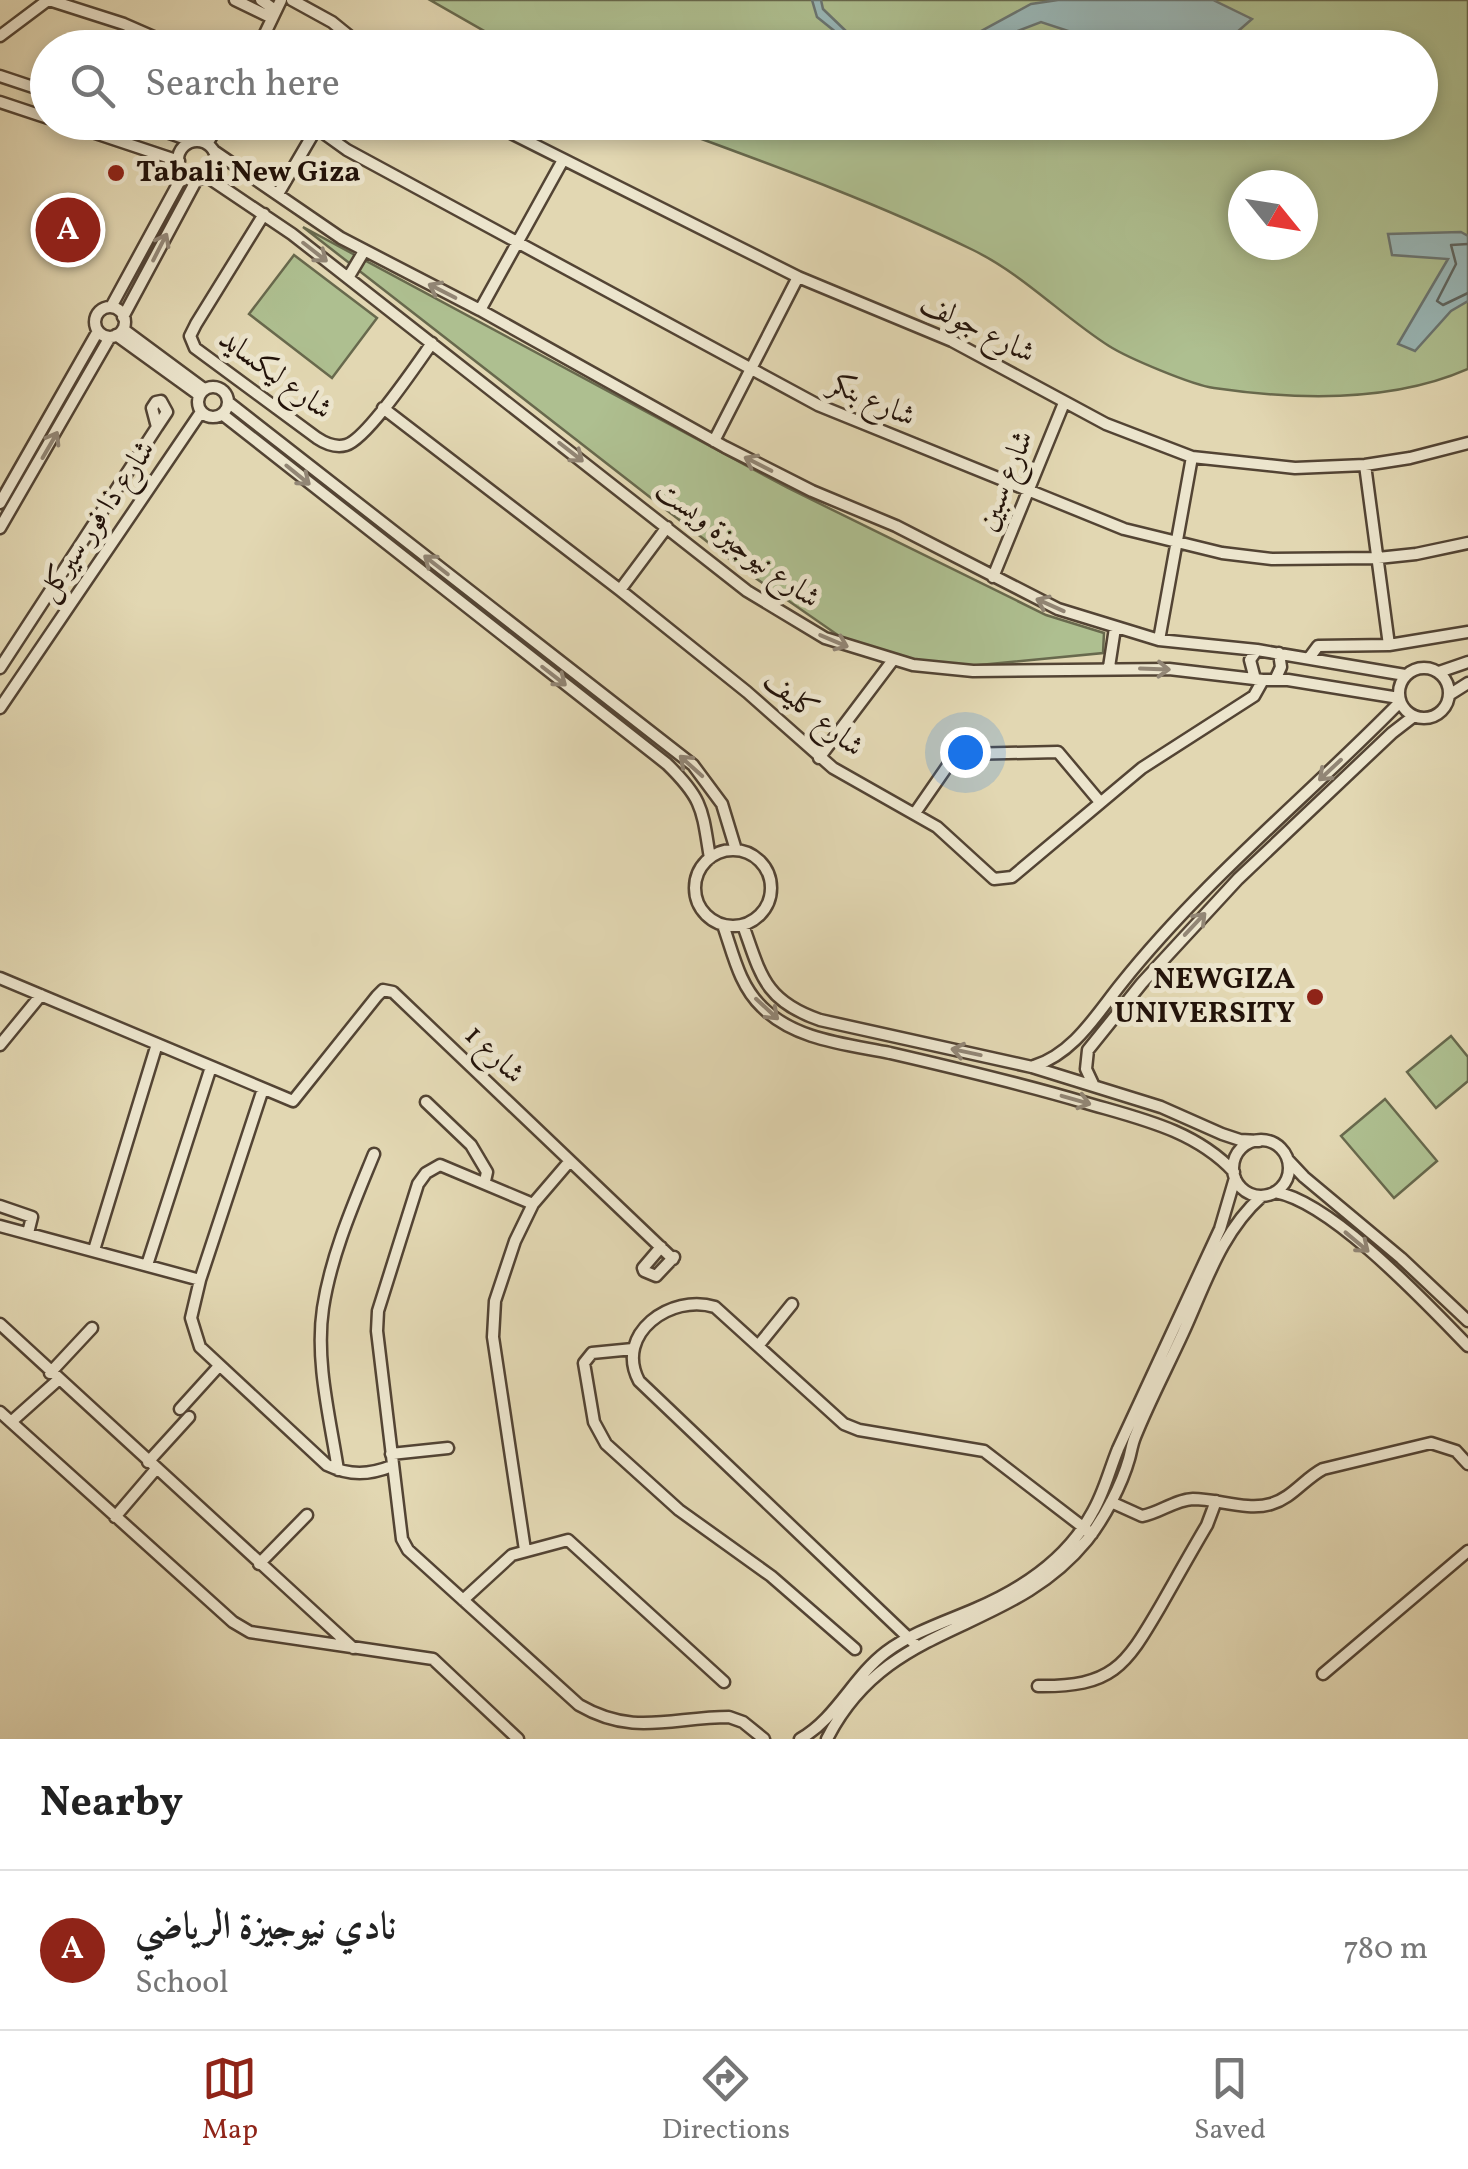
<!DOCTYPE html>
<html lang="en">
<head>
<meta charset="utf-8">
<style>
  body { margin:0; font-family:Vollkorn,Amiri,serif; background:#f6f6f6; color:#222 }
  .compass { position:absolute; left:1228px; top:170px; width:90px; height:90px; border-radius:50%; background:#fff; box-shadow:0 5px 15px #0003; rotate:120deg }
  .you { position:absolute; left:965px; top:752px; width:35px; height:35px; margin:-25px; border:8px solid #fff; border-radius:50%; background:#1a73e8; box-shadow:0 0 0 15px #1a73e833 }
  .badge { display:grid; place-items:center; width:65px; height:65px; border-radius:50%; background:#8f2418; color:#fff; font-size:32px; font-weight:700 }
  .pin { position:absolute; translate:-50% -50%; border:5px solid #fff; box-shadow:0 2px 10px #0006 }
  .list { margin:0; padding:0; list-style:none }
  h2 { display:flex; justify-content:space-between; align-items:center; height:130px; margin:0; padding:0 40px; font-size:42px }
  h2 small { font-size:32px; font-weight:400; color:#767676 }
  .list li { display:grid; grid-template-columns:65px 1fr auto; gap:30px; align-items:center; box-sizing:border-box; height:160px; padding:0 40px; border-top:2px solid #e0e0e0 }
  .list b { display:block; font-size:38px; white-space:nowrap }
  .list p { margin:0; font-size:32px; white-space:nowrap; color:#767676 }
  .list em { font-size:32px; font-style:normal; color:#767676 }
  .icon { flex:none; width:55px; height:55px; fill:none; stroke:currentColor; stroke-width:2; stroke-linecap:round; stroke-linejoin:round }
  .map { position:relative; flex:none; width:1468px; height:1739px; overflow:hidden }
  .search { position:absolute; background:#fff; box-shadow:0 5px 15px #0003; left:30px; right:30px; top:30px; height:110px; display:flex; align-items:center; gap:25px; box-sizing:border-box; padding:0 35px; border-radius:55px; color:#767676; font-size:38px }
  .sheet { height:290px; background:#fff }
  nav { display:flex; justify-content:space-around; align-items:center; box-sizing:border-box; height:140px; border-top:2px solid #e0e0e0; background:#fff; font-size:28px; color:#767676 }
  nav a { display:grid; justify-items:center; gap:5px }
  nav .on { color:#8f2418 }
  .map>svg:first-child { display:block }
  .green { fill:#aebf90; stroke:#68694d; stroke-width:2.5; fill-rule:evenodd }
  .water { fill:#99b7b7; stroke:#6a7572; stroke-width:2.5 }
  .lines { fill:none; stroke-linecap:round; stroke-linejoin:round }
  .shore { stroke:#5e6560; stroke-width:2.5 }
  .minor-casing { stroke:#534434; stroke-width:15 }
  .minor { stroke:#ece5cd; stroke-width:10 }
  .oneway { stroke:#928675 }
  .poi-dot { fill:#8f2418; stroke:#ece5cd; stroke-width:4 }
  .labels { text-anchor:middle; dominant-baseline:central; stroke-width:10; stroke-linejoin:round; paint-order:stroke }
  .poi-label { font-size:30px; font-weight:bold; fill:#23130a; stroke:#ece5cd; text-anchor:start }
  .street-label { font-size:30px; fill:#23130a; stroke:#ece5cd }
</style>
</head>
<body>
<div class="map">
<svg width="1468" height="1739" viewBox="0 0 1468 1739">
  <rect width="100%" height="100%" fill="#e2d7b2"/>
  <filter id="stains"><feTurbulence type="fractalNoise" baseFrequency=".002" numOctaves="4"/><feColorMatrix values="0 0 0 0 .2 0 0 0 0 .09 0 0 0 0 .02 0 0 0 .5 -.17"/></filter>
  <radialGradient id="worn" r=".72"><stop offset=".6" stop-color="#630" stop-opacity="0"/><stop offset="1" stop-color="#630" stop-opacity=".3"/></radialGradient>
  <path class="green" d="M430,0H1468V369C1391,403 1296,400 1214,388C1192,385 1128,358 1109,346C1062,316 1024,275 973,250C871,200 764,162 658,123L1420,122V48H514ZM1243,185H1303V245H1243Z
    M303,227L788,488L1046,615L1104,633L1103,653L928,670L842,638L741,568Z
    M294,255L377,318L332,378L249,314Z
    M1451,1036L1468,1057V1081L1436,1108L1407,1072Z
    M1385,1099L1437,1161L1394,1198L1341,1136Z"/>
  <path class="water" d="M812,0H821L823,9L849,34L902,44L959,43L1031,4L1058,0H1213L1252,19L1220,47H1117L1041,22L976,47H876L847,41L817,17Z
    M1461,232L1468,236V301L1451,311L1415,351L1398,344L1448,259L1392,255L1388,234Z"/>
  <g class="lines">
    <path class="shore" d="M1468,244L1451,245L1456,264L1437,301L1443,305L1468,293"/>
    <defs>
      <path id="minor" d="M49,0L124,24L179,48
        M235,0L270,17
        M261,0L275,10
        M292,0L332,22L364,48
        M0,36L48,0
        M258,48L281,0
        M0,76L48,92
        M0,102L48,118
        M62,122L179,161
        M138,122L192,141
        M308,122L347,150L818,405L1124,529L1222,553L1272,559L1378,558L1416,554L1468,543
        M489,122L798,277L952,341L1106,424L1192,457L1295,468L1365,465L1410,458L1468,443
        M178 160a19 19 0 1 1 38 0a19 19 0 1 1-38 0Z
        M207,144L220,122
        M214,151L341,238L480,310L725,447L812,491L896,526L1058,609L1159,640L1257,650L1405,675
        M206,176L292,234L747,591L825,638L913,665L973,671L1169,669L1263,680H1288L1399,698
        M278,194L316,129
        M264,214L196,324L190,336L195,348L317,438C326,444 335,448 346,445C367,439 417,364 432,343
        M348,278L364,251
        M111,307L184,173
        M95 322a15 15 0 1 1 30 0a15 15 0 1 1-30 0Z
        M480,310L563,160
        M123,317L197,179
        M123,329L204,389
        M116,335L199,395
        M198 402a15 15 0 1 1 30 0a15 15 0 1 1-30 0Z
        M161,401L167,412L157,427L152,408L156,402Z
        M228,402L693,765L722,804L736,850
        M383,408L620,590L747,692L833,768L937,827L994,879L1012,877L1142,768L1254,696L1263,680
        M222,414L667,764C704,800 702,810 710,858
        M714,441L798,277
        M1365,465L1389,645
        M0,503L98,331
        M0,528L110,337
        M993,577L1064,403
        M620,590L667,527
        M1159,640L1192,457
        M1309,658L1318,646L1389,645L1468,632
        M1109,667L1115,628
        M1399 693a25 25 0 1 1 50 0a25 25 0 1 1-50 0Z
        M0,668L157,427
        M1439,672L1468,662
        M1255,679L1250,660L1257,650
        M1275,680L1281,667L1279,653
        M1449,695L1468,683
        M0,708L201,412
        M819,758L893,660
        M915,813L951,761L964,754L1058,752L1100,802
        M695 888a38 38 0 1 1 76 0a38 38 0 1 1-76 0Z
        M723,925C733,953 739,985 762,1007C795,1040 846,1044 890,1053C955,1068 1019,1083 1083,1102C1137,1118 1194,1129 1234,1172
        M743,925C761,976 765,1001 820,1020L1032,1067L1161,1107L1222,1134L1240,1140L1259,1141
        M0,978L293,1101L377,996L383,990L393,992L673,1259
        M0,1045L41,995
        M1034,1066C1074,1053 1096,1015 1121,984C1204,880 1307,797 1400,702
        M1093,1084L1086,1069L1088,1050L1142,983L1238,879L1392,733L1414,716
        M263,1089L200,1280L191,1318L200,1347L327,1465C350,1476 369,1475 392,1466
        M426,1102L471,1145L487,1172L485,1181
        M1233 1168a28 28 0 1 1 56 0a28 28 0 1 1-56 0Z
        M1288,1160L1304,1177L1401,1258L1468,1321
        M1275,1192C1332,1202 1426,1303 1468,1346
        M533,1204L569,1162
        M0,1206L32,1217L28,1233
        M0,1226L200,1280
        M661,1247L643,1268L644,1271L656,1276L674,1257
        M94,1250L157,1044
        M147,1265L211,1067
        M0,1324L353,1648
        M758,1346L792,1304
        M633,1349L592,1353L584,1363L594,1422L606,1444L679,1510L771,1576L855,1649
        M50,1373L92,1328
        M180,1409L219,1366
        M0,1412L233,1622L250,1632L433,1659L518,1739
        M11,1422L58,1380
        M391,1454L448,1448
        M148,1462L189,1417
        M338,1470C330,1418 315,1361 323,1308C331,1255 354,1203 374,1154
        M1111,1502L1142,1516C1160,1513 1174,1500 1193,1499C1218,1499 1247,1511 1271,1504C1292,1498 1304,1479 1323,1469L1431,1443L1456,1451L1468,1464
        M115,1517L156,1469
        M525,1550L493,1337L495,1301L515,1241L533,1204L440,1165L426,1173L418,1184L378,1311L377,1331L402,1539L408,1550L579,1705C634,1737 672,1717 729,1717L743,1722L764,1739
        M259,1564L307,1515
        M463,1600L512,1555L568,1540L724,1682
        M916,1645L639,1381C614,1334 671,1293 715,1307L844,1424L859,1430L984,1451L1092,1534
        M1323,1674L1468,1551
        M1038,1686C1112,1687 1125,1667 1160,1607C1176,1579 1191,1552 1207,1525L1216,1501
        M800,1739C836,1719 853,1677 886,1652C913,1632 945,1622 975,1609C1022,1589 1067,1559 1092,1513C1104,1493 1109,1471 1118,1449L1220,1229L1235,1178
        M827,1739C888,1618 1008,1637 1087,1540C1104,1519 1122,1484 1129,1459C1131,1452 1132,1444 1135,1437C1149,1402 1167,1368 1183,1333C1205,1285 1221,1232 1262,1196"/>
    </defs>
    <use href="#minor" class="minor-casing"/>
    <use href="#minor" class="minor"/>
  </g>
  <defs><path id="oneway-shaft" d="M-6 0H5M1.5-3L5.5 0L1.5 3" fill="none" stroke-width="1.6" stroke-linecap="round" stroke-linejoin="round" transform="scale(2.5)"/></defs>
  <g class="oneway">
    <use href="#oneway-shaft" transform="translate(160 247) rotate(-63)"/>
    <use href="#oneway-shaft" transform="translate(315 252) rotate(38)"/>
    <use href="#oneway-shaft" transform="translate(442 291) rotate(-153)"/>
    <use href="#oneway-shaft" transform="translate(50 445) rotate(-60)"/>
    <use href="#oneway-shaft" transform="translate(571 452) rotate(38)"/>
    <use href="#oneway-shaft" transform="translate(758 464) rotate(-153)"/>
    <use href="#oneway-shaft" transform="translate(298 475) rotate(39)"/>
    <use href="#oneway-shaft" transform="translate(436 565) rotate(-142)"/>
    <use href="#oneway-shaft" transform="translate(1050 605) rotate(-156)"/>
    <use href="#oneway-shaft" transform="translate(834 641) rotate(23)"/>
    <use href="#oneway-shaft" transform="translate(1155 669) rotate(2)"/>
    <use href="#oneway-shaft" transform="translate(554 676) rotate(38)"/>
    <use href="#oneway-shaft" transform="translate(691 766) rotate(-138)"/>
    <use href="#oneway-shaft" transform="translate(1330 770) rotate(137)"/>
    <use href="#oneway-shaft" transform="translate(1195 924) rotate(-47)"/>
    <use href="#oneway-shaft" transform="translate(767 1009) rotate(43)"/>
    <use href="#oneway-shaft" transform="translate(966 1052) rotate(-168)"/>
    <use href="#oneway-shaft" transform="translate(1076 1100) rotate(16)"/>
    <use href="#oneway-shaft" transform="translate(1357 1242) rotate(40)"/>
  </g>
  <g class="poi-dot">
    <circle cx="116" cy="173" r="10"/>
    <circle cx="1315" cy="997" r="10"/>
  </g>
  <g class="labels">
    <g class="poi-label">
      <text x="136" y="173">Tabali New Giza</text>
      <text x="1295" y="980" text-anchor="end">NEWGIZA<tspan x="1295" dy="34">UNIVERSITY</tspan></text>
    </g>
    <g class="street-label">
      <text transform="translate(977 329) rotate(26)">شارع جولف</text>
      <text transform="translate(275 375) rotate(36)">شارع ليكسايد</text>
      <text transform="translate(872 401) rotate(24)">شارع بنكر</text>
      <text transform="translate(1006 481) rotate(-68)">شارع سبين</text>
      <text transform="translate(97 521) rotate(-56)">شارع ذا فور سيركل</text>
      <text transform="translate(737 545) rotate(36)">شارع نيوجيزة ويست</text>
      <text transform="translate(813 714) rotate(39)">شارع كليف</text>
      <text transform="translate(494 1055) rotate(44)">شارع 1</text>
    </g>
  </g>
  <rect width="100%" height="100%" filter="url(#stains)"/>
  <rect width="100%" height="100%" fill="url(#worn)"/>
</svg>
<svg class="compass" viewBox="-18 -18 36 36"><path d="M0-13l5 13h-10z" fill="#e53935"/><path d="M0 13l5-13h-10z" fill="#767676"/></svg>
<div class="you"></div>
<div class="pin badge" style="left:68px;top:230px">A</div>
<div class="search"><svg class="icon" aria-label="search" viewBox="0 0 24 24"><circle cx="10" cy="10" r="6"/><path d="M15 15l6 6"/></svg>Search here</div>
</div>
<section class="sheet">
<h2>Nearby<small></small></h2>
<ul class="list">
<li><span class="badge">A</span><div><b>نادي نيوجيزة الرياضي</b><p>School</p></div><em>780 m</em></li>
</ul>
</section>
<nav>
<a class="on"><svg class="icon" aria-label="map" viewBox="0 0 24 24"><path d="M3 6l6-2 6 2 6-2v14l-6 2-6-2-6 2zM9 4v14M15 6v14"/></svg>Map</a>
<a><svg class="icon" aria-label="directions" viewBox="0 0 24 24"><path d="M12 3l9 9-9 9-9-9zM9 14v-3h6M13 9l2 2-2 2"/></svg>Directions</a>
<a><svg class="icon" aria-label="saved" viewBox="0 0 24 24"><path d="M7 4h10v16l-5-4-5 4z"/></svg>Saved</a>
</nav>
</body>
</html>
